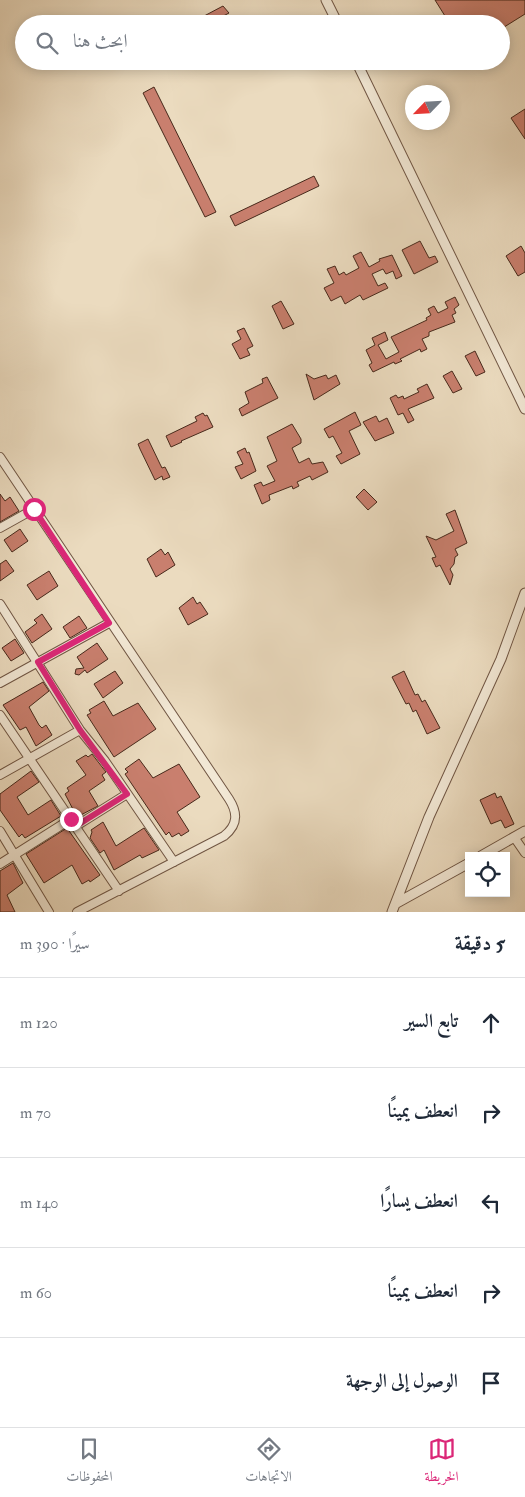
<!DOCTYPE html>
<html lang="ar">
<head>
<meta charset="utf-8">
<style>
  body { margin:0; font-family:"IM FELL Double Pica",Amiri,serif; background:#f6f6f7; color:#1f2937; direction:rtl }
  .controls { position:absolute; right:15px; bottom:15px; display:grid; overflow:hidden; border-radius:0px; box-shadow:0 2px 12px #0003 }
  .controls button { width:45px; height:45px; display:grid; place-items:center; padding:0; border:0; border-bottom:1px solid #e0e1e3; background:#fff; color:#1f2937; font:25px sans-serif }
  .compass { position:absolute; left:405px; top:85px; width:45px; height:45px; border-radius:50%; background:#fff; box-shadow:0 2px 12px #0003; rotate:245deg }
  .stop { position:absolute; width:15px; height:15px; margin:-11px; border:4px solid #db2777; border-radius:50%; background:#fff }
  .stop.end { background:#db2777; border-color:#fff; box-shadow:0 1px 5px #0008 }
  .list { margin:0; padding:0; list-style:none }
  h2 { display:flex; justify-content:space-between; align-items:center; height:65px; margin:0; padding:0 20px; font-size:21px }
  h2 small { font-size:16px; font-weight:400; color:#747a83 }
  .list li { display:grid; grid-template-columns:32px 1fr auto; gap:15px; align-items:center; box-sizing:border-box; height:90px; padding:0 20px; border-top:1px solid #e0e1e3 }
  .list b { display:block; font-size:19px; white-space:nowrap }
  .list em { font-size:16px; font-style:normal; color:#747a83 }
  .icon { flex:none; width:28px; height:28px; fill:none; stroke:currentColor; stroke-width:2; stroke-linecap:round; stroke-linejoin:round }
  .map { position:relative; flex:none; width:525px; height:912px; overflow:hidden; direction:ltr }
  .search { position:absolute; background:#fff; box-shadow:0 2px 12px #0003; left:15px; right:15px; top:15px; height:55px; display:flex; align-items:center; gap:12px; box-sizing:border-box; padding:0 18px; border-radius:28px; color:#747a83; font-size:19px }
  .sheet { height:515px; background:#fff }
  nav { display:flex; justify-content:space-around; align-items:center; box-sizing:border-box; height:70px; border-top:1px solid #e0e1e3; background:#fff; font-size:14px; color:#747a83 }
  nav a { display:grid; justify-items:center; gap:2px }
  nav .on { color:#db2777 }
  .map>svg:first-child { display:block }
  .building { fill:#c97f6e; stroke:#47291b }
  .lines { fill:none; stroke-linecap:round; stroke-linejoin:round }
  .minor-casing { stroke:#705644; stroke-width:10 }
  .tertiary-casing { stroke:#705644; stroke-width:11 }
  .minor { stroke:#f2e8d5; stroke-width:8 }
  .tertiary { stroke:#f2e8d5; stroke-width:9 }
  .route { stroke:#db2777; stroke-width:6 }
</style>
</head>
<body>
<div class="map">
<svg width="525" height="912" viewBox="0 0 525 912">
  <rect width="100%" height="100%" fill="#ebdbbf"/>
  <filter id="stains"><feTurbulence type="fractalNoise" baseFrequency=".004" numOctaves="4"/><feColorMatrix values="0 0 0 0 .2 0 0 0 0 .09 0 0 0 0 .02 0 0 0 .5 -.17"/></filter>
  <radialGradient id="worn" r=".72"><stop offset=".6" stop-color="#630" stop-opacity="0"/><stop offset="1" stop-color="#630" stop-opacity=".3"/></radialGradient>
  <path class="building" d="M435,0H525V14L501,29V24H450Z
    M223,6L229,13L208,24H189Z
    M154,87L216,212L205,217L143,93Z
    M525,109V139L511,118Z
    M314,176L319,186L235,226L230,216Z
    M420,241L429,258L435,256L438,262L414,274L402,250Z
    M521,246L525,253V272L518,276L506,256Z
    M361,252L369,267L380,261L379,259L392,255L402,276L396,279L393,271L386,274L383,269L372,274L378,286L385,283L388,288L363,300L360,295L345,304L341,296L331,301L324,288L334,283L327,269L335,266L339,275L344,272L346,275L359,268L353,256Z
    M455,297L459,305L454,309L456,313L452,315L455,322L429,332V336L422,339L427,349L421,352L420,349L400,359L402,361L395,364L394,362L373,372L369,365L372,363L366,350L375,345L372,338L385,332L388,340L378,345L386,359L399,352L391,337L427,320L426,318L431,315L428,309L434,306L438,313L448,308L445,302Z
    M281,301L294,324L283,329L272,306Z
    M244,328L253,346L247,349L250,355L240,359L232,344L241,339L237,331Z
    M475,351L485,372L476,376L465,356Z
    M452,371L462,389L453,393L443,376Z
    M306,374L314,379L326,375L328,379L336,375L340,384L314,400Z
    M267,377L278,398L242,416L239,409L249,403L245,392L263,383L262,379Z
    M427,384L434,398L408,409L414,420L408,423L403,413L398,415L390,398L396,395L398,398L403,396L404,399L419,392L417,389Z
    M355,412L361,425L349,431L360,454L341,464L336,456L342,453L333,436L329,438L324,429Z
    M203,413L205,416L207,415L213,427L181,441L182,442L171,447L166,436L197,421L195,417Z
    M376,416L379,422L387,418L394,433L375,441L363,422Z
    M292,424L301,439V443L292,448L299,463L309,458L312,464L323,462L328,472L312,480L310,476L297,482L299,486L293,489L292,486L269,495L270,500L262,504L254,485L261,482L263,486L275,481L267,466L277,461L267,437Z
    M148,439L160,464L162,468L165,467L170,477L163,480L162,476L155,480L140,449L138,444Z
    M245,448L247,453L249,452L256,471L241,479L235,467L243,464L237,452Z
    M364,489L377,502L368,510L356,497Z
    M0,494L5,501L10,497L19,511L0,522Z
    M455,510L467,543L455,549L458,555L455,557L454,564L450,569L453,575L450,585L440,565L436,567L432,558L436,557L426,536L436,540L454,531L446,514Z
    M20,529L28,541L12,552L4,540Z
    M161,549L165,555L168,552L175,565L156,577L147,559Z
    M6,560L14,571L0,581V564Z
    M49,571L58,586L37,600L27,585Z
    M193,597L197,604L200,602L208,614L188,625L179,608Z
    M42,614L52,629L32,643L25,632L37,623L34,620Z
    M79,616L87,628L70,638L63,627Z
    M15,639L24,653L11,661L2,648Z
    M97,643L108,659L87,673L85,670L79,675L75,674L76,669L84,668L77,657Z
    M115,671L123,683L103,698L94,684Z
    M404,671L415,695L418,694L422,702L425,700L440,728L427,734L416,710L413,712L409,703L406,704L392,677Z
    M43,682L49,691L29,707L39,725L42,728L46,725L52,735L36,746L26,727L20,730L3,705Z
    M104,701L113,716L138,703L156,729L114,757L87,715L91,713L89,710Z
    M92,754L106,772L102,775L105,780L89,791L98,806L77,817L65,794L69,791L67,788L86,775L76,761L86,755L88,757Z
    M139,759L153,778L179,764L200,797L177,812L189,831L181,836L179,833L172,837L169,832L166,835L125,774L128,772L125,769Z
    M31,771L39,782L17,797L28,815L51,800L61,816L25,838L22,834L19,837L0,810V794Z
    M495,793L497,798L501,796L514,824L505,828L501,820L491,824L480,800Z
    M103,822L116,846L144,828L159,850L142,858L140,855L114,870L104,850L100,853L90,838L92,832L91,830Z
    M67,828L100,875L90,882L89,880L82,884L72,865L44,883L26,854Z
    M13,863L23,883L7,895L15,912H0V871Z"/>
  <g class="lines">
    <defs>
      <path id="minor" d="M0,457L229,799C238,813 238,825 224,836L77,912
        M0,528L34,509
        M0,604L80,730L105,761L174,862
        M0,683L109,623
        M0,715L119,891
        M0,775L80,730
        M76,826L127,794
        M0,831L49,912
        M514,837L525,853
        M0,864L71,819"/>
      <path id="tertiary" d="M326,0L338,24
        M356,61L525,409
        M481,856L525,831
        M395,904L469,863
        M392,912L429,817L501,659L525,593"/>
    </defs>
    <use href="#minor" class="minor-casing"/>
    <use href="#tertiary" class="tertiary-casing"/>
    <use href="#minor" class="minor"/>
    <use href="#tertiary" class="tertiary"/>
  </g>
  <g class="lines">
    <path class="route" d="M34,509L109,623L38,662L80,730L127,794L76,826L71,819"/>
  </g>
  <rect width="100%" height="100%" filter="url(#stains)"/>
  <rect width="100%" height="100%" fill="url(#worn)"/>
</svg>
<div class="controls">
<button><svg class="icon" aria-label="locate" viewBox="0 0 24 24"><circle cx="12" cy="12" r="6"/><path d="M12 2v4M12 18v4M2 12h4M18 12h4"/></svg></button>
</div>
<svg class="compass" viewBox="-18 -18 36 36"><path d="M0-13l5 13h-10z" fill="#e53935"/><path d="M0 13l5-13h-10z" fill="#747a83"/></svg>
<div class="stop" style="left:34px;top:509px"></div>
<div class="stop end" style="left:71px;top:819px"></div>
<div class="search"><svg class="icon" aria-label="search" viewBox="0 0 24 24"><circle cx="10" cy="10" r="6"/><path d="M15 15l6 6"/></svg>ابحث هنا</div>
</div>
<section class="sheet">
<h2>5 دقيقة<small>سيرًا · 390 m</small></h2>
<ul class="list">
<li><svg class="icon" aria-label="ahead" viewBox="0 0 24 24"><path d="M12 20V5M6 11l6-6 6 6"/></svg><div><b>تابع السير</b></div><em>120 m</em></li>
<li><svg class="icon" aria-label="right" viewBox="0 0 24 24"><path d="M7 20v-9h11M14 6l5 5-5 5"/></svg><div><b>انعطف يمينًا</b></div><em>70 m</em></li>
<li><svg class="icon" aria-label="left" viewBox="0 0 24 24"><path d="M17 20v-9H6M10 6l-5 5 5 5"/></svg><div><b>انعطف يسارًا</b></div><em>140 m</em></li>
<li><svg class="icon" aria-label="right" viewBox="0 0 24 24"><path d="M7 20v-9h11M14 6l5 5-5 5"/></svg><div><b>انعطف يمينًا</b></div><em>60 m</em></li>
<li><svg class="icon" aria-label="arrive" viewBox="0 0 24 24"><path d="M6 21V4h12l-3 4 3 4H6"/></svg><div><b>الوصول إلى الوجهة</b></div></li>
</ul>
</section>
<nav>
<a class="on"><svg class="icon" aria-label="map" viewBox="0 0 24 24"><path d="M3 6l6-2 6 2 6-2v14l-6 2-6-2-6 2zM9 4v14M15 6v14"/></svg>الخريطة</a>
<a><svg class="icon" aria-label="directions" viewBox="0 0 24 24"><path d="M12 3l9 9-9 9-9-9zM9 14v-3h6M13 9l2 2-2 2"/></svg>الاتجاهات</a>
<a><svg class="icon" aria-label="saved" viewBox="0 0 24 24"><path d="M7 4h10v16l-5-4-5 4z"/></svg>المحفوظات</a>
</nav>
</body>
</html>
